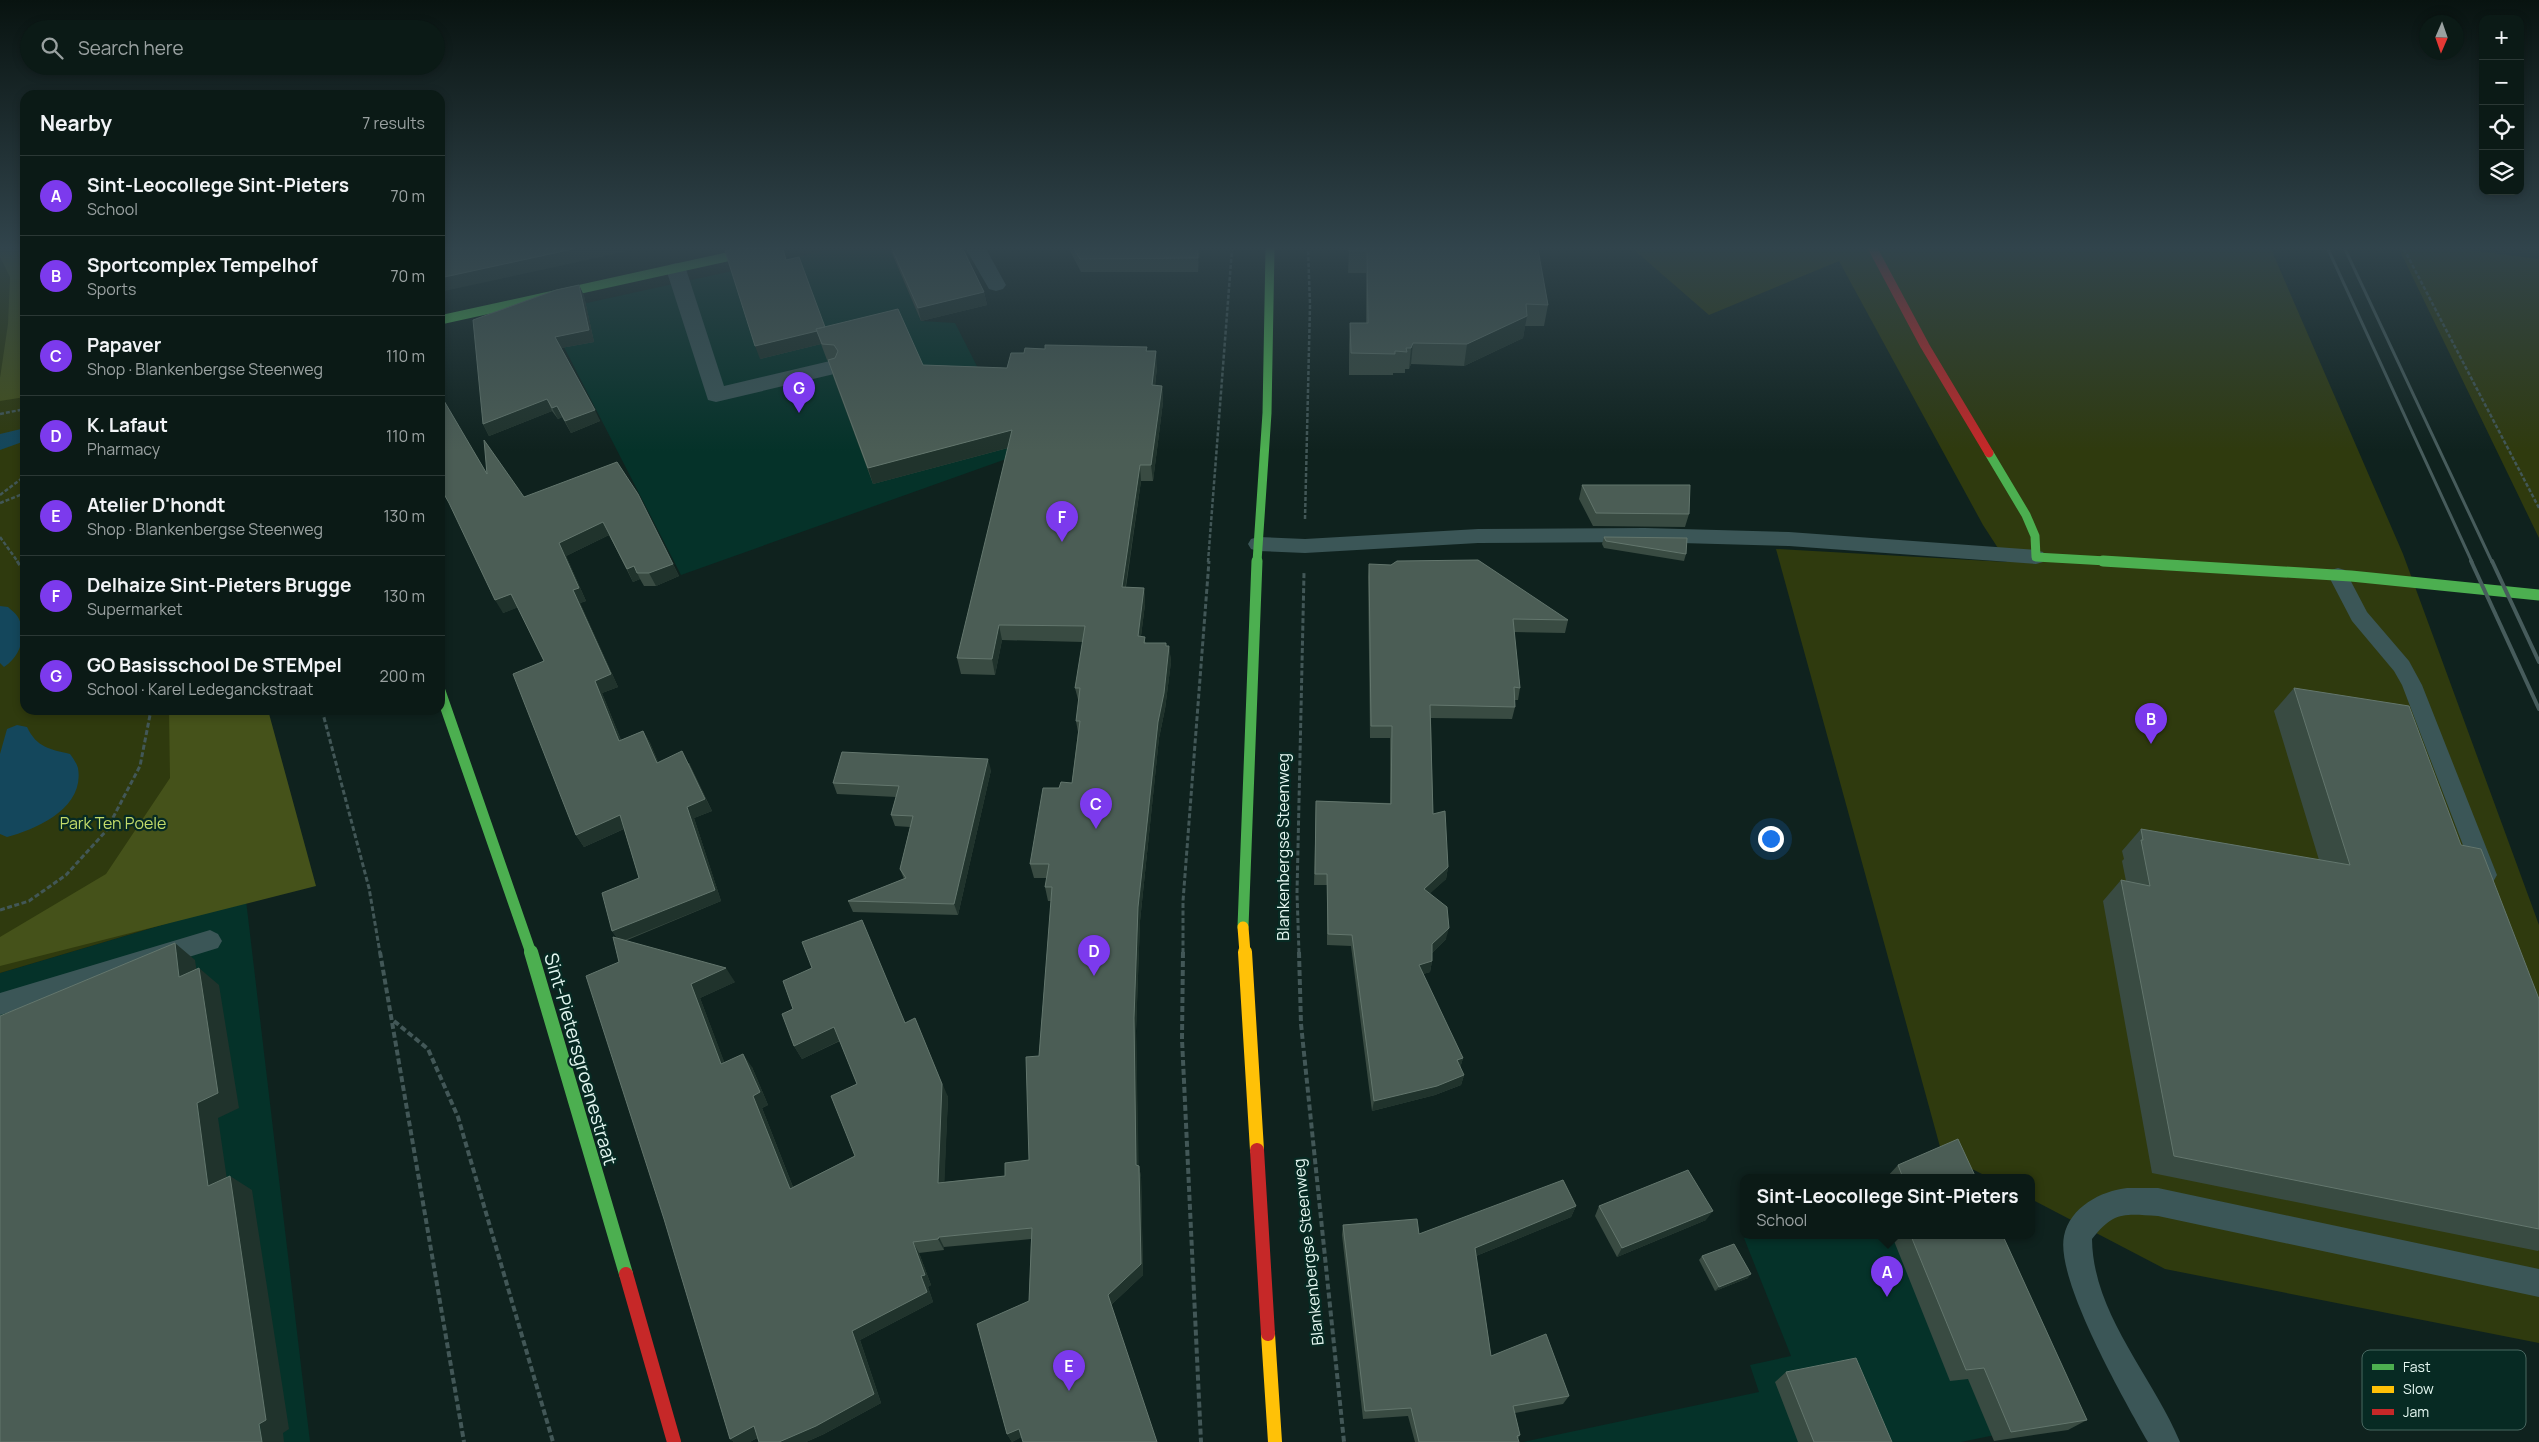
<!DOCTYPE html>
<html lang="en">
<head>
<meta charset="utf-8">
<style>
  body { margin:0; font-family:Manrope,sans-serif; background:#14231f; color:#f1f3f6 }
  .controls { position:absolute; right:15px; top:15px; display:grid; overflow:hidden; border-radius:10px; box-shadow:0 2px 8px #0003 }
  .controls button { width:45px; height:45px; display:grid; place-items:center; padding:0; border:0; border-bottom:1px solid #2b3835; background:#0b1a16; color:#f1f3f6; font:25px sans-serif }
  .compass { position:absolute; left:2419px; top:15px; width:45px; height:45px; border-radius:50%; background:#0b1a16; box-shadow:0 2px 8px #0003; rotate:182deg }
  .you { position:absolute; left:1770px; top:838px; width:18px; height:18px; margin:-12px; border:4px solid #fff; border-radius:50%; background:#1a73e8; box-shadow:0 0 0 8px #1a73e833 }
  .badge { display:grid; place-items:center; width:32px; height:32px; border-radius:50%; background:#7c3aed; color:#fff; font-size:16px; font-weight:700 }
  .pin { position:absolute; translate:-50% -41px; filter:drop-shadow(0 1px 2px #0008) }
  .pin::after { content:''; position:absolute; top:26px; width:18px; height:15px; background:inherit; clip-path:polygon(0 0,100% 0,50% 100%) }
  .popup { position:absolute; left:1740px; top:1174px; width:295px; height:65px; box-sizing:border-box; display:grid; place-content:center; border-radius:10px; background:#0b1a16; filter:drop-shadow(0 1px 4px #0005); font-size:16px; white-space:nowrap; color:#9aa1a1 }
  .popup b { font-size:19px; color:#f1f3f6 }
  .popup::after { content:''; position:absolute; left:50%; top:100%; margin-left:-10px; border:10px solid transparent; border-top-color:#0b1a16 }
  .list { margin:0; padding:0; list-style:none }
  h2 { display:flex; justify-content:space-between; align-items:center; height:65px; margin:0; padding:0 20px; font-size:21px }
  h2 small { font-size:16px; font-weight:400; color:#9aa1a1 }
  .list li { display:grid; grid-template-columns:32px 1fr auto; gap:15px; align-items:center; box-sizing:border-box; height:80px; padding:0 20px; border-top:1px solid #2b3835 }
  .list b { display:block; font-size:19px; white-space:nowrap }
  .list p { margin:0; font-size:16px; white-space:nowrap; color:#9aa1a1 }
  .list em { font-size:16px; font-style:normal; color:#9aa1a1 }
  .icon { flex:none; width:28px; height:28px; fill:none; stroke:currentColor; stroke-width:2; stroke-linecap:round; stroke-linejoin:round }
  .map { position:relative; flex:none; width:2539px; height:1442px; overflow:hidden }
  .search { position:absolute; background:#0b1a16; box-shadow:0 2px 8px #0003; left:20px; top:20px; width:425px; height:55px; display:flex; align-items:center; gap:12px; box-sizing:border-box; padding:0 18px; border-radius:28px; color:#9aa1a1; font-size:19px }
  .panel { position:absolute; background:#0b1a16; box-shadow:0 2px 8px #0003; left:20px; top:90px; width:425px; height:625px; border-radius:15px }
  .map>svg:first-child { display:block }
  .built { fill:#053229 }
  .green { fill:#2f3a0e }
  .forest { fill:#45521a }
  .water { fill:#14475c }
  .lines { fill:none; stroke-linecap:round; stroke-linejoin:round }
  .path-far2 { stroke:#425757; stroke-width:2.5; stroke-dasharray:4 2; stroke-linecap:butt }
  .path-far1 { stroke:#425757; stroke-width:3; stroke-dasharray:5 2.5; stroke-linecap:butt }
  .path { stroke:#425757; stroke-width:4; stroke-dasharray:6 3; stroke-linecap:butt }
  .lane { fill:#3b5657; fill-rule:evenodd }
  .street { fill:#3b5657; fill-rule:evenodd }
  .fast-far2 { stroke:#4caf50; stroke-width:9 }
  .fast-far1 { stroke:#4caf50; stroke-width:11 }
  .fast { stroke:#4caf50; stroke-width:14 }
  .slow-far1 { stroke:#ffc107; stroke-width:11 }
  .slow { stroke:#ffc107; stroke-width:14 }
  .jam-far1 { stroke:#c62828; stroke-width:9 }
  .jam { stroke:#c62828; stroke-width:14 }
  .rail-far1 { stroke:#475c5c; stroke-width:3 }
  .rail { stroke:#475c5c; stroke-width:4 }
  .wall { fill:#394b42 }
  .shaded-wall { fill:#20332c }
  .building { fill:#4b5d55; stroke:#63766d }
  .labels { text-anchor:middle; dominant-baseline:central; stroke-width:4.5; stroke-linejoin:round; paint-order:stroke }
  .park-label { font-size:16px; fill:#c2db6a; stroke:#072a23 }
  .street-label { font-size:16px; fill:#e4f7f1; stroke:#072a23 }
  .near-street-label { font-size:19px; fill:#e4f7f1; stroke:#072a23 }
  .key { fill:#072a23; stroke:#496861; stroke-width:1 }
  .key-label { font-size:14px; fill:#e4f7f1 }
</style>
</head>
<body>
<div class="map">
<svg width="2539" height="1442" viewBox="0 0 2539 1442">
  <rect width="100%" height="100%" fill="#0f221e"/>
  <path class="built" d="M832,249H890L921,321L955,323L1016,443L1009,458L681,575L546,312Z
    M246,900L310,1442H0V973Z
    M1750,1236H1979L1995,1435L1961,1442H1523L1759,1392L1750,1365L1791,1356L1744,1238Z"/>
  <path class="green" d="M0,249H25V710H202L246,900L0,973Z
    M1633,249H2271L2403,554L2539,925V1343L2165,1269L2031,1199V1178H1990L1942,1154L1776,549L2007,562L1983,525L1839,261L1709,315Z
    M2399,249H2462L2539,259V538Z"/>
  <path class="forest" d="M0,249H25V397L0,401V378L8,324L10,277L0,257Z
    M169,710H268L316,886L0,966V937L106,874L170,778Z"/>
  <path class="water" d="M21,429L25,430V441L0,450V434Z
    M0,606L8,607C11,610 17,614 19,619C27,636 20,657 4,667L0,663Z
    M17,725L27,727C37,748 50,749 70,754C73,758 77,764 78,768C85,808 37,829 7,837L0,834V754L7,729Z"/>
  <g class="lines">
    <path class="path-far2" d="M2404,249L2539,508
      M0,414L25,409
      M0,495L25,476
      M0,503L25,493
      M1305,519L1310,305L1308,249
      M0,537L18,562
      M1208,562L1232,249"/>
    <path class="path-far1" d="M17,561L25,573
      M322,710L369,888L380,953
      M0,910L29,901L66,875L106,831L140,766L151,710
      M1183,953V901L1209,561
      M1299,953L1297,893L1304,573"/>
    <path class="path" d="M380,952L464,1442
      M1183,952L1182,1039L1201,1442
      M1299,952L1301,1024L1344,1442
      M394,1021L428,1049L458,1117L553,1442"/>
    <path class="lane" d="M1645,528L1789,532L2036,550L2043,552L2046,557L2043,562L2036,564L1789,546L1645,542L1478,543L1305,553L1258,551L1251,549L1248,544L1251,539L1258,537L1305,539L1478,529Z
      M2338,568L2345,570L2367,612L2409,661L2422,685L2497,875L2493,882L2485,885L2477,882L2402,685L2394,671L2352,621L2328,575L2331,570Z
      M210,930L218,934L222,941L218,948L0,1015V993Z
      M2127,1188H2158L2539,1269V1297L2158,1216C2124,1214 2114,1211 2092,1239C2093,1314 2152,1375 2180,1442H2148C2125,1401 2055,1280 2064,1236C2070,1207 2101,1191 2127,1188Z"/>
    <path class="street" d="M966,249H986L1006,285L1003,289L996,291L989,289Z
      M676,263L683,265L686,269L724,386L830,361L838,363L841,368L838,373L830,375L716,402L708,400L666,269L669,265Z"/>
    <path class="fast-far2" d="M440,320L763,249
      M1989,453L2026,515L2035,536L2036,557L2124,562
      M1257,562L1267,413L1270,249"/>
    <path class="fast-far1" d="M2103,561L2351,576L2539,595
      M440,691L531,953
      M1243,927L1257,561"/>
    <path class="fast" d="M531,952L626,1274"/>
    <path class="slow-far1" d="M1243,927L1245,953"/>
    <path class="slow" d="M1245,952L1257,1150
      M1268,1334L1275,1442"/>
    <path class="jam-far1" d="M1873,249L1925,346L1989,453"/>
    <path class="jam" d="M1257,1150L1268,1334
      M626,1274L674,1442"/>
    <path class="rail-far1" d="M2328,249L2472,562
      M2345,249L2492,562"/>
    <path class="rail" d="M2471,561L2539,709
      M2492,561L2539,662"/>
  </g>
  <path class="wall" d="M890,249H963L984,292L987,305L921,321Z
    M1069,249H1200L1198,272H1081Z
    M1349,249H1538L1548,305L1544,326H1525L1523,338L1464,366L1411,364L1409,369H1405V373H1393V375H1349V344L1350,323H1366V273H1348Z
    M786,260L825,327L923,365L1007,368L1024,353L1045,349L1147,347V351L1157,367L1155,386H1162L1163,402L1153,481H1141L1126,587L1144,588L1145,604L1141,636L1146,643H1166V646H1169L1171,662L1165,709L1159,738L1140,921L1136,1031L1138,1165L1139,1166L1141,1177L1143,1275L1111,1305L1021,1437L1012,1442L1007,1434L1029,1301L1031,1239L944,1247V1250L919,1253L931,1285L928,1287L933,1302L860,1340L881,1403L824,1434L806,1442H759L757,1438L750,1442H734L730,1439L619,962L618,939L612,931L639,878L624,829L584,847L576,835L544,661L518,607L503,613L487,474L524,497L673,564L679,576L656,586H644L640,579L633,582L609,535L566,556L586,601L580,603L618,687L602,693L621,740L643,731L650,743L658,762L689,763L712,811L694,818L721,901L625,941L735,982L700,998L724,1062L752,1067L768,1105L762,1108L793,1187L855,1156L857,1084L840,1041L802,1059L794,1046L905,1022L948,1097L944,1182L1005,1176L1029,1160L1039,1056L1051,901H1048L1045,887L1047,878H1034L1030,864L1059,788L1072,783L1078,732L1076,721L1079,703L1075,688L1083,642L1002,640L995,675L961,674L957,658L1008,448L873,484L833,376L829,360H827L821,344L760,359Z
    M579,285L584,296L594,342L561,348L600,421L571,433L562,417L558,419L552,411L489,436L483,424Z
    M1582,485L1689,514L1685,527L1593,526L1579,499Z
    M1604,537L1686,554L1684,561L1604,548L1602,544Z
    M1369,564L1568,620L1565,633L1514,632L1520,688L1518,700H1515V707L1512,719L1431,718L1433,814L1448,867L1446,879L1430,893L1446,939L1432,953V961L1430,972L1423,974L1463,1058L1460,1068L1464,1075L1461,1085L1435,1095L1372,1111L1351,946L1327,945V885H1314L1316,801L1390,803V738H1370L1368,577Z
    M2294,688L2461,845L2539,999V1250L2538,1251L2152,1173L2103,901L2121,880L2126,881L2122,861L2124,859L2122,851L2141,829L2319,860L2274,711Z
    M991,770L958,915L853,912L848,901L904,879L900,869L910,827L895,826L891,815L896,797L837,794L833,783Z
    M1898,1165L1976,1178H1886Z
    M1576,1206L1571,1217L1476,1256L1491,1356L1569,1396L1563,1404L1515,1413L1520,1435L1518,1439L1519,1442H1415L1408,1416L1363,1419L1342,1235L1343,1225L1419,1234Z
    M1599,1206L1706,1220L1617,1257L1595,1216Z
    M1892,1236H2003L2087,1420L2068,1430L1994,1441L1968,1379L1950,1381Z
    M1702,1256L1748,1278L1715,1291L1699,1260Z
    M1786,1372L1892,1442H1798L1775,1382Z"/>
  <path class="shaded-wall" d="M573,249H637L440,292V278Z
    M1198,249H1200L1198,272Z
    M579,285L584,296L594,342L561,348L555,337Z
    M984,292L987,305L921,321L918,308Z
    M1527,316L1523,338L1464,366L1467,344Z
    M817,331L821,344L760,359L755,346Z
    M1413,343L1411,364L1409,369L1411,348Z
    M1156,351L1157,367L1153,401L1152,385Z
    M1162,386L1163,402L1153,481L1151,465Z
    M547,399L552,411L489,436L483,424Z
    M557,406L562,417L558,419L552,408Z
    M595,410L600,421L571,433L565,421Z
    M1012,430L1015,446L873,484L868,468Z
    M1140,465L1141,481L1123,603L1122,587Z
    M603,522L609,535L566,556L586,601L580,603L618,687L602,693L626,753L619,741L595,681L573,590L559,543Z
    M673,564L679,576L656,586L649,573Z
    M634,566L640,579L633,582L627,569Z
    M1144,588L1145,604L1139,652L1138,636Z
    M511,594L519,607L503,613L495,600Z
    M999,625L1002,640L995,675L992,659Z
    M1169,646L1171,662L1165,709L1159,738L1140,921L1136,1031L1139,1177L1136,1165L1134,1018L1138,907L1158,722Z
    M643,731L650,743L664,775L657,763Z
    M682,751L712,811L694,818L721,901L620,942L612,931L687,807Z
    M988,759L991,770L958,915L954,904Z
    M620,815L628,827L584,847L576,835Z
    M1448,867L1446,879L1423,900L1424,889Z
    M1449,928L1446,939L1430,955L1432,944Z
    M175,943L195,960L200,994L179,977Z
    M1432,961L1430,972L1417,976L1419,965Z
    M199,968L219,985L239,1108L218,1118L230,1200L208,1186L197,1103Z
    M726,968L735,982L700,998L730,1077L721,1064L691,984Z
    M915,1018L948,1097L944,1195L938,1183Z
    M834,1027L841,1040L802,1059L794,1046Z
    M743,1054L752,1067L768,1105L762,1108L798,1200L790,1189L753,1096Z
    M1463,1058L1460,1068L1457,1060Z
    M1464,1075L1461,1085L1435,1095L1372,1111L1374,1101Z
    M1139,1166L1141,1177L1143,1275L1111,1305L1108,1295Z
    M230,1176L252,1190L289,1429L283,1433L284,1442H262Z
    M1576,1206L1571,1217L1471,1258L1475,1248Z
    M1713,1211L1706,1220L1617,1257L1622,1248Z
    M939,1237L944,1247V1250L938,1239Z
    M913,1242L919,1253L931,1285L928,1287L933,1302L860,1340L881,1403L824,1434L806,1442H779L852,1331L921,1276Z
    M1751,1274L1748,1278L1715,1291L1719,1287Z
    M754,1426L763,1434L750,1442H734L730,1439Z
    M1019,1429L1024,1436L1012,1442L1007,1434Z"/>
  <path class="building" d="M440,249H573L440,278Z
    M732,249H783L786,260L799,257L825,327L816,329L817,331L755,346L725,251Z
    M892,249H963L984,292L918,308Z
    M1074,249H1198V258L1080,259Z
    M1349,249H1538L1548,305L1526,304L1527,316L1467,344L1413,343L1411,348H1406L1407,352L1395,351V354L1351,353L1350,323H1368L1367,251H1349Z
    M579,285L589,330L555,337L595,410L565,421L557,406L552,408L547,399L483,424L473,320L556,290Z
    M898,309L923,365L1007,368L1011,353H1024L1025,348L1045,349V345L1147,347L1146,351H1156L1152,385L1162,386L1151,465H1140L1122,587L1144,588L1138,636L1145,637L1144,643H1166V646H1169L1164,693L1158,722L1138,907L1134,1018L1136,1165L1139,1166L1141,1264L1108,1295L1157,1442H1023L1019,1429L1007,1434L977,1324L1029,1301L1032,1228L939,1237L938,1239L913,1242L925,1275L921,1276L927,1292L852,1331L874,1394L816,1426L779,1442H759L754,1426L730,1439L664,1219L586,976L619,962L613,937L726,968L691,984L721,1064L743,1054L760,1092L753,1096L790,1189L855,1156L831,1096L857,1084L834,1027L794,1046L782,1014L793,1009L783,981L812,968L802,942L862,920L905,1023L915,1018L942,1084L938,1183L1005,1176V1163L1029,1160L1026,1057L1039,1056L1052,887H1045L1049,864H1030L1043,788H1059L1061,782L1072,783L1080,721H1076L1080,688H1075L1085,626L999,625L992,659L957,658L1012,430L868,468L828,360L835,358L838,351L834,345L822,344L816,329Z
    M440,394L487,474L484,440L524,497L617,462L638,494L673,564L649,573H637L634,566L627,569L603,522L559,543L579,588L573,590L611,674L595,681L619,741L643,731L657,763L682,751L705,799L687,807L715,890L612,931L602,893L639,878L620,815L576,835L513,674L544,661L511,594L495,600L449,503L440,487Z
    M1582,485H1690L1689,514L1596,513Z
    M1604,537L1687,538L1686,554L1606,541Z
    M1478,560L1568,620L1513,619L1520,688L1514,687L1515,707L1430,705L1433,814L1445,811L1448,867L1424,889L1447,907L1449,928L1432,944V961L1419,965L1463,1058L1457,1060L1464,1075L1437,1086L1374,1101L1352,935L1328,934L1327,874H1315L1316,801L1391,804L1392,726H1371L1369,564L1391,565L1397,561Z
    M2294,688L2409,706L2461,845L2481,849L2539,999V1229L2174,1156L2121,880L2150,886L2141,840H2143L2141,829L2350,865Z
    M842,752L988,759L954,904L848,901L906,878L900,869L913,816L891,815L899,786L833,783Z
    M175,943L179,977L199,968L218,1093L197,1103L208,1186L230,1176L266,1420L259,1424L262,1442H0V1016Z
    M1958,1139L1976,1178H1903L1898,1165Z
    M1688,1170L1713,1211L1622,1248L1599,1206Z
    M1563,1180L1576,1206L1475,1248L1491,1356L1546,1334L1569,1396L1513,1406L1520,1435L1517,1436L1519,1442H1419L1411,1408L1365,1411L1343,1225L1417,1219L1419,1234Z
    M1911,1236H2003L2087,1420L2011,1432L1984,1368L1966,1370Z
    M1734,1244L1751,1274L1719,1287L1702,1256Z
    M1856,1358L1892,1442H1814L1786,1372Z"/>
  <linearGradient id="sky" x2="0" y2="1"><stop stop-color="#081310"/><stop offset="0.55" stop-color="#31444c"/><stop offset="1" stop-color="#31444c" stop-opacity="0"/></linearGradient>
  <rect width="2539" height="451" fill="url(#sky)"/>
  <g class="labels">
    <g class="park-label">
      <text x="113" y="823">Park Ten Poele</text>
    </g>
    <g class="street-label">
      <text transform="translate(1283 847) rotate(-90)">Blankenbergse Steenweg</text>
      <text transform="translate(1308 1252) rotate(-96)">Blankenbergse Steenweg</text>
    </g>
    <g class="near-street-label">
      <text transform="translate(581 1059) rotate(74)">Sint-Pietersgroenestraat</text>
    </g>
  </g>
  <rect x="2362" y="1350" width="164" height="80" rx="8" class="key"/>
  <rect x="2372" y="1364" width="22" height="6" fill="#4caf50"/>
  <rect x="2372" y="1386" width="22" height="7" fill="#ffc107"/>
  <rect x="2372" y="1409" width="22" height="6" fill="#c62828"/>
  <g class="key-label">
    <text x="2403" y="1372">Fast</text>
    <text x="2403" y="1394">Slow</text>
    <text x="2403" y="1417">Jam</text>
  </g>
</svg>
<div class="controls">
<button>+</button>
<button>−</button>
<button><svg class="icon" aria-label="locate" viewBox="0 0 24 24"><circle cx="12" cy="12" r="6"/><path d="M12 2v4M12 18v4M2 12h4M18 12h4"/></svg></button>
<button><svg class="icon" aria-label="layers" viewBox="0 0 24 24"><path d="M12 4l9 5-9 5-9-5zM3 14l9 5 9-5"/></svg></button>
</div>
<svg class="compass" viewBox="-18 -18 36 36"><path d="M0-13l5 13h-10z" fill="#e53935"/><path d="M0 13l5-13h-10z" fill="#9aa1a1"/></svg>
<div class="you"></div>
<div class="pin badge" style="left:1887px;top:1297px">A</div>
<div class="popup"><b>Sint-Leocollege Sint-Pieters</b>School</div>
<div class="pin badge" style="left:2151px;top:744px">B</div>
<div class="pin badge" style="left:1096px;top:829px">C</div>
<div class="pin badge" style="left:1094px;top:976px">D</div>
<div class="pin badge" style="left:1069px;top:1391px">E</div>
<div class="pin badge" style="left:1062px;top:542px">F</div>
<div class="pin badge" style="left:799px;top:413px">G</div>
<div class="search"><svg class="icon" aria-label="search" viewBox="0 0 24 24"><circle cx="10" cy="10" r="6"/><path d="M15 15l6 6"/></svg>Search here</div>
<section class="panel">
<h2>Nearby<small>7 results</small></h2>
<ul class="list">
<li><span class="badge">A</span><div><b>Sint-Leocollege Sint-Pieters</b><p>School</p></div><em>70 m</em></li>
<li><span class="badge">B</span><div><b>Sportcomplex Tempelhof</b><p>Sports</p></div><em>70 m</em></li>
<li><span class="badge">C</span><div><b>Papaver</b><p>Shop · Blankenbergse Steenweg</p></div><em>110 m</em></li>
<li><span class="badge">D</span><div><b>K. Lafaut</b><p>Pharmacy</p></div><em>110 m</em></li>
<li><span class="badge">E</span><div><b>Atelier D'hondt</b><p>Shop · Blankenbergse Steenweg</p></div><em>130 m</em></li>
<li><span class="badge">F</span><div><b>Delhaize Sint-Pieters Brugge</b><p>Supermarket</p></div><em>130 m</em></li>
<li><span class="badge">G</span><div><b>GO Basisschool De STEMpel</b><p>School · Karel Ledeganckstraat</p></div><em>200 m</em></li>
</ul>
</section>
</div>
</body>
</html>
